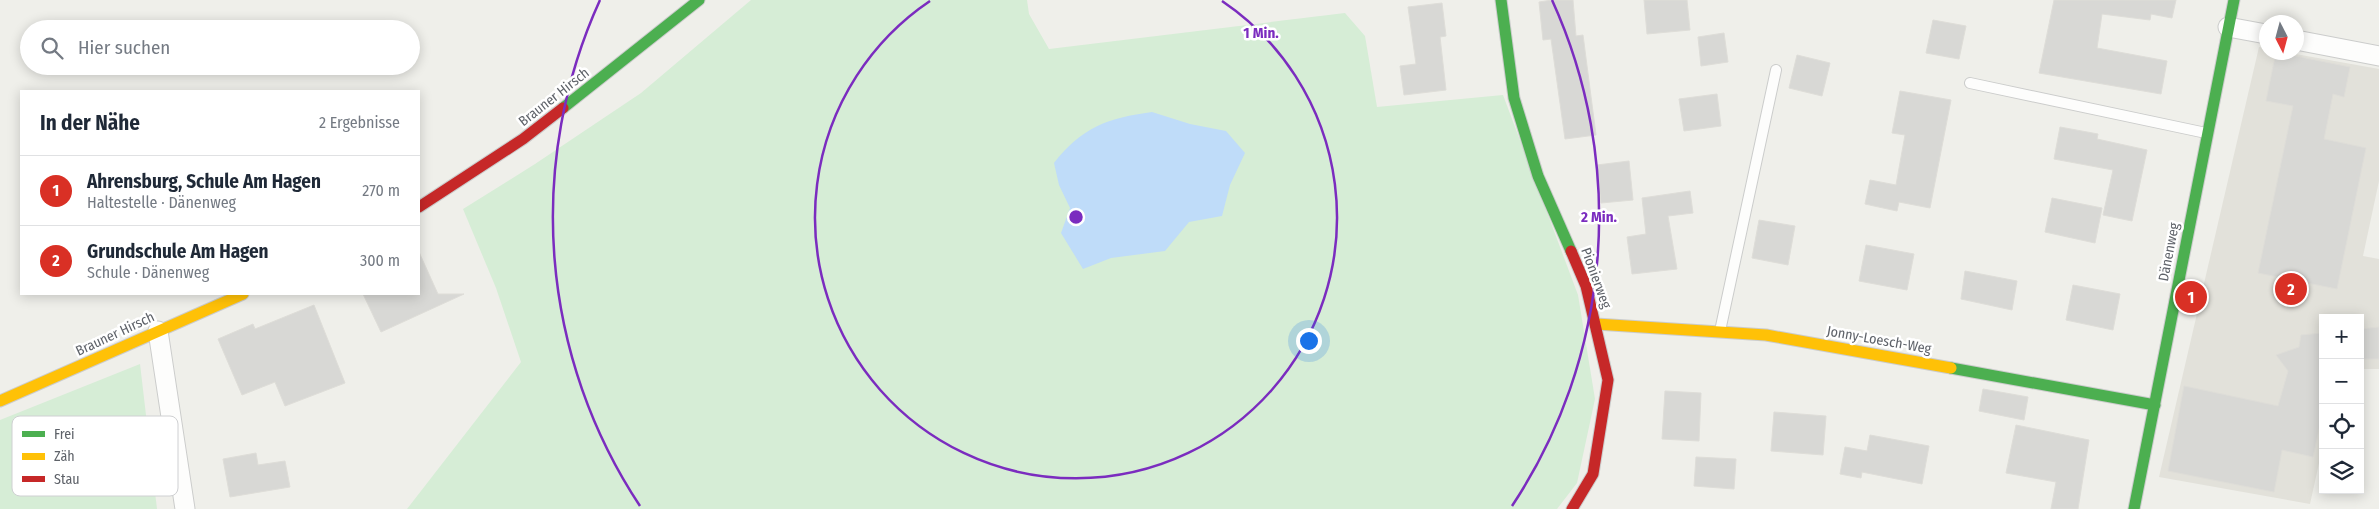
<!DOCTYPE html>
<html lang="de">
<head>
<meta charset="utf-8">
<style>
  body { margin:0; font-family:"Fira Sans Condensed",sans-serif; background:#f6f6f7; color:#1f2937 }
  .controls { position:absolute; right:15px; bottom:15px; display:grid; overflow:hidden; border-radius:0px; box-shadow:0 2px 12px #0003 }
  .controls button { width:45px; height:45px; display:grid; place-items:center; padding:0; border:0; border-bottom:1px solid #e0e1e3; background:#fff; color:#1f2937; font:25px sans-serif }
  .compass { position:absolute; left:2259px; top:15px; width:45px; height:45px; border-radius:50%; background:#fff; box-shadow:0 2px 12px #0003; rotate:174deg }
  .you { position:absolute; left:1308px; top:340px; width:18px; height:18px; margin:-12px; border:4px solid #fff; border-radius:50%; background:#1a73e8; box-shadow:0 0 0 8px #1a73e833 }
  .badge { display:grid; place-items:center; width:32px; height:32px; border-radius:50%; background:#d93025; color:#fff; font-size:16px; font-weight:700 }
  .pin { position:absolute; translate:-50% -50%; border:2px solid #fff; box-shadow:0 1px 5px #0006 }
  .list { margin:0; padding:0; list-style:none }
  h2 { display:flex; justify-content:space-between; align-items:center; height:65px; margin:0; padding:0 20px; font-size:21px }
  h2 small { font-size:16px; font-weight:400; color:#747a83 }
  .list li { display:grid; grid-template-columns:32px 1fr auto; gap:15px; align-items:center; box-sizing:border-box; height:70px; padding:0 20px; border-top:1px solid #e0e1e3 }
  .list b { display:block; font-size:19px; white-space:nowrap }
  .list p { margin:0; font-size:16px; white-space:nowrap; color:#747a83 }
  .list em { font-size:16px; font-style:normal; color:#747a83 }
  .icon { flex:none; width:28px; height:28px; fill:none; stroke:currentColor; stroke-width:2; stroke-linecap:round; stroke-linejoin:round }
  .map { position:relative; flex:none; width:2379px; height:509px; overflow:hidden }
  .search { position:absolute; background:#fff; box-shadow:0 2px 12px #0003; left:20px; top:20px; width:400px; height:55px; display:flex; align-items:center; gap:12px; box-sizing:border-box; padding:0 18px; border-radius:28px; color:#747a83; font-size:19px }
  .panel { position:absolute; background:#fff; box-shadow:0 2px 12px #0003; left:20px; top:90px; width:400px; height:205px; border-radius:0px }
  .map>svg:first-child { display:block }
  .education { fill:#e2e1da }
  .green { fill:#d6edd6 }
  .water { fill:#bfdcf9 }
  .building { fill:#d8d8d5; stroke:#deddd8 }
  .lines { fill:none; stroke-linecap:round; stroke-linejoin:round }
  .lane-casing { stroke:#cbcccb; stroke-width:12 }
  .street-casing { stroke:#cbcccb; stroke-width:21 }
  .fast-casing { stroke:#cbcccc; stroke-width:13 }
  .slow-casing { stroke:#cbcccc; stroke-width:13 }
  .jam-casing { stroke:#cbcccc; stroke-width:13 }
  .lane { stroke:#fdfdfc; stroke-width:10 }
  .street { stroke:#fdfdfc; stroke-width:19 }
  .fast { stroke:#4caf50; stroke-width:11 }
  .slow { stroke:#ffc107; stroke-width:11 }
  .jam { stroke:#c62828; stroke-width:11 }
  .ring { fill:none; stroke:#7b2cbf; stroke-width:2.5 }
  .labels { text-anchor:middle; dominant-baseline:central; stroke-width:5; stroke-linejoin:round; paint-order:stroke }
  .street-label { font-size:14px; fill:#5e6269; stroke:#fff }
  .key { fill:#fff; stroke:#cfd0d2; stroke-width:1 }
  .key-label { font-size:14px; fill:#5e6269 }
  .centre { fill:#7b2cbf; stroke:#fff; stroke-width:2.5 }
  .ring-label { font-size:15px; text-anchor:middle; font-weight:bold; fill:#7b2cbf; stroke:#fff; stroke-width:5; stroke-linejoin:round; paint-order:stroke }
</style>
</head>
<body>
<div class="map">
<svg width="2379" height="509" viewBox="0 0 2379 509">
  <rect width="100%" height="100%" fill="#efefea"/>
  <path class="education" d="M2259,47L2266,48V52L2290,53L2379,69V181L2363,256L2379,259V369H2360V318H2323V445L2310,504L2159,477Z"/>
  <path class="green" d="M751,0H1027L1029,14L1049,49L1345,13L1365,36L1377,107L1503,95L1578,295L1595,399L1577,483L1557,509H407L521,362L496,288L463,209L535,164L641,93Z
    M140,364L157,509H0V420Z"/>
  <path class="water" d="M1152,112L1190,124L1226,131L1245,153L1230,185L1222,216L1189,222L1165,251L1111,258L1083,269L1061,233L1070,208L1059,185L1054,163C1082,127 1108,118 1152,112Z"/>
  <path class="building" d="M1552,0H1573L1576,36L1583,35L1596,135L1565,139L1551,39L1543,40L1539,2Z
    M1644,0H1687L1690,30L1647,34Z
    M2054,0H2176L2172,18L2151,14L2150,20L2102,14L2097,48L2167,61L2161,94L2039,73Z
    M1442,3L1446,36L1440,37L1446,90L1404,95L1400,66L1416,64L1408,7Z
    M1933,20L1966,26L1959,59L1926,53Z
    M1724,33L1728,62L1701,66L1698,37Z
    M2276,52L2350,67L2344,97L2333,94L2324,139L2366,148L2337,289L2258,273L2293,106L2266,101Z
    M1797,55L1830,63L1822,96L1789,88Z
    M1900,91L1951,100L1930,208L1899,202L1897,211L1865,204L1870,180L1896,185L1905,135L1892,133Z
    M1717,94L1721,126L1684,131L1679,99Z
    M2060,127L2098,134L2097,139L2147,150L2132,221L2103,215L2113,170L2054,159Z
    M1629,161L1633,200L1601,203L1597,165Z
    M1690,191L1693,213L1668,216L1677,269L1632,274L1627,237L1646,234L1642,198Z
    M2052,198L2102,208L2095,243L2045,232Z
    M1759,220L1795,226L1788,265L1752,258Z
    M1866,245L1914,254L1907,290L1859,281Z
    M419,252L438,294H464L381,332L363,294H419Z
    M1965,271L2017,281L2012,310L1961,299Z
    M2073,285L2120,294L2113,330L2066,320Z
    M314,305L345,383L285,406L275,382L242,395L218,339L253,324L255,329Z
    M2379,327V359H2360V329Z
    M2323,333V411L2313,457L2282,450L2274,492L2168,471L2184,386L2278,406L2288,371L2276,355L2299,347L2301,335Z
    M1983,389L2028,397L2024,420L1979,411Z
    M1665,391L1701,393L1699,441L1662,439Z
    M1774,412L1826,416L1823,455L1771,451Z
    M2016,425L2089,440L2078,509H2051L2056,482L2006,473Z
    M1870,435L1929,446L1922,484L1862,472L1861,478L1840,474L1845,447L1867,451Z
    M256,453L258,465L285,461L290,487L230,497L223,459Z
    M1696,457L1736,459L1734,489L1694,486Z"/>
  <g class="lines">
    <defs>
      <path id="lane" d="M1970,83L2206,133
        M1720,331L1776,70"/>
      <path id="street" d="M2228,27L2266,34
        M2296,40L2379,56
        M158,331L185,509"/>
      <path id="fast" d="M1501,0L1514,98L1538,176L1571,251
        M563,108L699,0
        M1951,368L2155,405
        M2134,509L2234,0"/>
      <path id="slow" d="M1596,324L1766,335L1951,368
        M0,401L243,294"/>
      <path id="jam" d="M419,207L523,139L563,108
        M1571,251L1586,286L1608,380L1593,474L1572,509"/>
    </defs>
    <use href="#lane" class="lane-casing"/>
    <use href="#street" class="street-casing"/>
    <use href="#fast" class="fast-casing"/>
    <use href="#slow" class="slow-casing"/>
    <use href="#jam" class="jam-casing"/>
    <use href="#lane" class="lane"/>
    <use href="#street" class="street"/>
    <use href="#fast" class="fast"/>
    <use href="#slow" class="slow"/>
    <use href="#jam" class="jam"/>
  </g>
  <g class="ring">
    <path d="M1222 1A261 261 0 1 1 930 1"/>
    <path d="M640 506A523 523 0 0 1 600 0M1552 0A523 523 0 0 1 1512 506"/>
  </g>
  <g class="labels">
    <g class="street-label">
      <text transform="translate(554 97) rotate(-38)">Brauner Hirsch</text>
      <text transform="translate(2169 252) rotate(-79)">Dänenweg</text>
      <text transform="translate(1596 278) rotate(70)">Pionierweg</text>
      <text transform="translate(115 334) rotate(-25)">Brauner Hirsch</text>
      <text transform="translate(1879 340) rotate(10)">Jonny-Loesch-Weg</text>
    </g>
  </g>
  <rect x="12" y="416" width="166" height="80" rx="8" class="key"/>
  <rect x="22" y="431" width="23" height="6" fill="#4caf50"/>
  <rect x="22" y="453" width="23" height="7" fill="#ffc107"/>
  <rect x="22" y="476" width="23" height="6" fill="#c62828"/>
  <g class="key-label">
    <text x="54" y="439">Frei</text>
    <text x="54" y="461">Zäh</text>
    <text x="54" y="484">Stau</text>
  </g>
  <circle cx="1076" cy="217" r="8" class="centre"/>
  <g class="ring-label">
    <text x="1261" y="38">1 Min.</text>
    <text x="1599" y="222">2 Min.</text>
  </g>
</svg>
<div class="controls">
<button>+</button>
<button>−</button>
<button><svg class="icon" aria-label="locate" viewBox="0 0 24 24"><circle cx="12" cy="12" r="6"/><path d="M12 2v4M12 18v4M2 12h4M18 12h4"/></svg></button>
<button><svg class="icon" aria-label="layers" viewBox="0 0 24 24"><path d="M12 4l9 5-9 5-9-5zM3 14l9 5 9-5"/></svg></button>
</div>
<svg class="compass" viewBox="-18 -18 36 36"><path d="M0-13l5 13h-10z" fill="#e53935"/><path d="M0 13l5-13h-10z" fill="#747a83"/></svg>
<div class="you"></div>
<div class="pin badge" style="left:2191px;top:297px">1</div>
<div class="pin badge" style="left:2291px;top:289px">2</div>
<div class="search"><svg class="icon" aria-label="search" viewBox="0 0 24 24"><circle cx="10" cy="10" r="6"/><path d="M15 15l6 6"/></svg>Hier suchen</div>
<section class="panel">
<h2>In der Nähe<small>2 Ergebnisse</small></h2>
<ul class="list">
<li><span class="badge">1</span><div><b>Ahrensburg, Schule Am Hagen</b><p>Haltestelle · Dänenweg</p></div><em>270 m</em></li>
<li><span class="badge">2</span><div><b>Grundschule Am Hagen</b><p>Schule · Dänenweg</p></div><em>300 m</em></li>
</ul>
</section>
</div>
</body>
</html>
